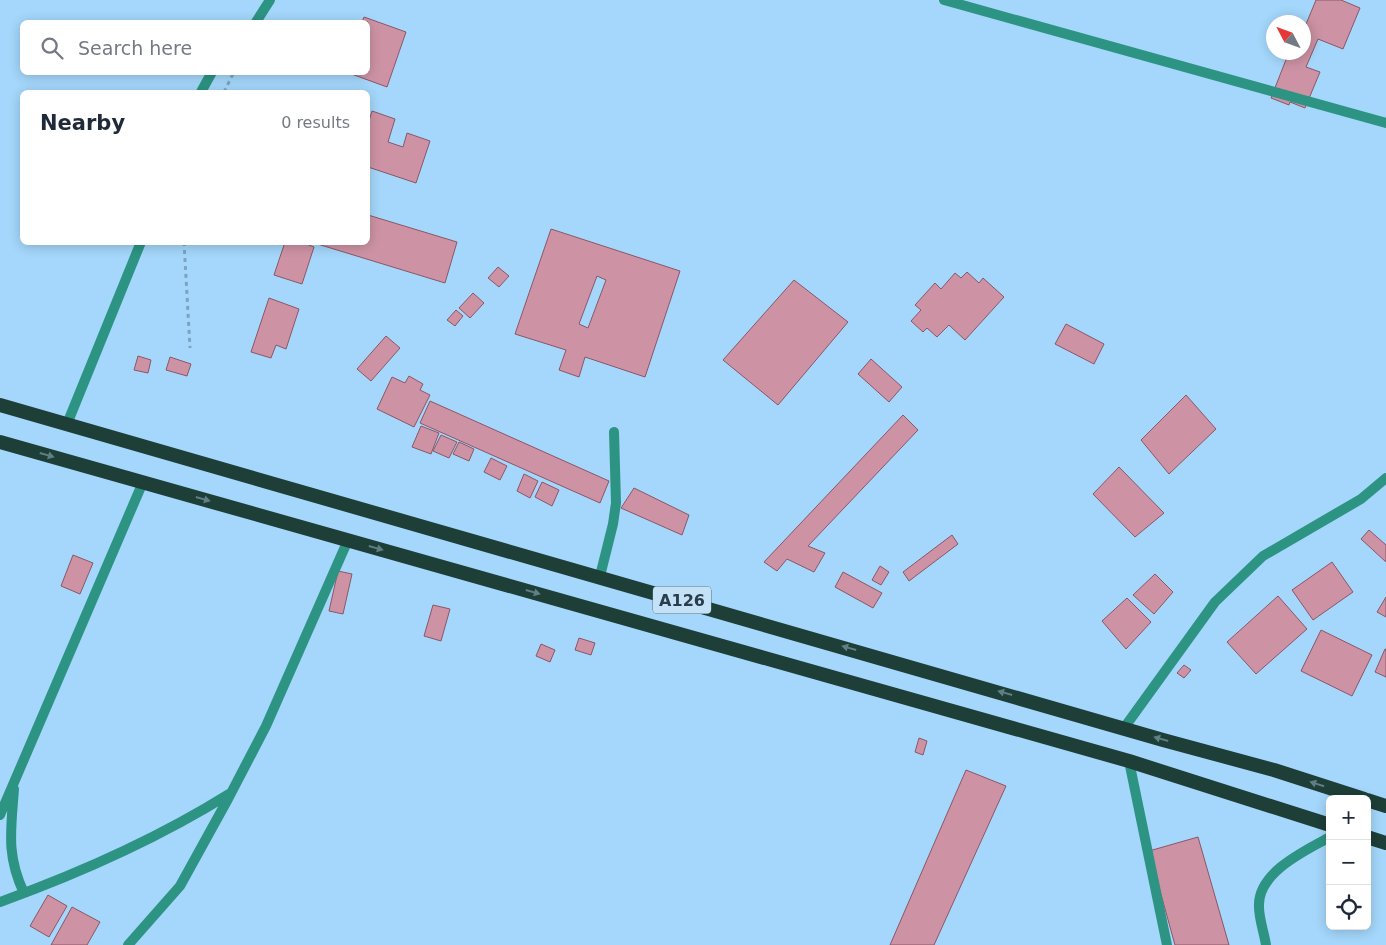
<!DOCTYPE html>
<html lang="en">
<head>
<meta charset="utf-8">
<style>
  body { margin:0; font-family:"DejaVu Sans",sans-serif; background:#f2f2f3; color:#1f2937 }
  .controls { position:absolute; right:15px; bottom:15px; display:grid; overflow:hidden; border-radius:8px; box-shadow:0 2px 12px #0003 }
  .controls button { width:45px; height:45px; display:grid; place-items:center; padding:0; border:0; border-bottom:1px solid #e0e1e3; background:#fff; color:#1f2937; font:25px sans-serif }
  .compass { position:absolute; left:1266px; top:15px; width:45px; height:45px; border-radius:50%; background:#fff; box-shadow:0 2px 12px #0003; rotate:311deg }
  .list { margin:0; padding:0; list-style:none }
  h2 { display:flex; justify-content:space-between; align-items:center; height:65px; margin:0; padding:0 20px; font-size:21px }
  h2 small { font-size:16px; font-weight:400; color:#747a83 }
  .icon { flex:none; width:28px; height:28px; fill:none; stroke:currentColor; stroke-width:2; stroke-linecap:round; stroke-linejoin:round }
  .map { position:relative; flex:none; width:1386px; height:945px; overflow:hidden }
  .search { position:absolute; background:#fff; box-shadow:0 2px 12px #0003; left:20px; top:20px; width:350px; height:55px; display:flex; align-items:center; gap:12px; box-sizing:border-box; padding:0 18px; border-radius:8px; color:#747a83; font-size:19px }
  .panel { position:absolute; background:#fff; box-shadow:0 2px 12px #0003; left:20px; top:90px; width:350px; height:155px; border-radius:8px }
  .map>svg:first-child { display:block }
  .building { fill:#cd93a4; stroke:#8b5666; fill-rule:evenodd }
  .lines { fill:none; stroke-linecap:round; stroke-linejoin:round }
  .path { stroke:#7ba4c1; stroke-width:3; stroke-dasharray:4 4; stroke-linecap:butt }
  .service { stroke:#2d9483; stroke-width:10 }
  .minor { stroke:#2d9483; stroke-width:10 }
  .trunk { stroke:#1e3e38; stroke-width:14 }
  .oneway { fill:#607f84 }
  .labels { text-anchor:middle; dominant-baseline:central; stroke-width:4; stroke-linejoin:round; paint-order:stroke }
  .shield { fill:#c3e1f7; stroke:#576e7f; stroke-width:1 }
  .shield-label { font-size:16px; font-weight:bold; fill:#293d4c }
</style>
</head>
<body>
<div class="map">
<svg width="1386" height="945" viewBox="0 0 1386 945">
  <rect width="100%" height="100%" fill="#a4d7fb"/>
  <path class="building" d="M1316,0H1341L1360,8L1343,49L1318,39L1306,67L1320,72L1305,108L1290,102L1289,105L1271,98L1289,52H1304V29Z
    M364,17L406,32L387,87L346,72H368V22H362Z
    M372,111L395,119L388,142L403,147L407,133L430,141L416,183L368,167V124Z
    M368,215L457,242L445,283L311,242H368Z
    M551,229L680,271L645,377L585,357L579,377L559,370L566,350L515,334ZM597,276L606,280L588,328L579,324Z
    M285,242H301L314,247L302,284L274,275Z
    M498,267L509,276L499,287L488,278Z
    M967,272L979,283L983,278L1004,297L965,340L949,325L937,337L927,328L923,332L911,321L921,310L915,305L935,283L941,289L955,273L961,278Z
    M794,280L848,322L778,405L723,360Z
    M473,293L484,303L470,318L459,308Z
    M269,298L299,309L286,349L276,345L271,358L251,352Z
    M456,310L463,316L455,326L447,320Z
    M1066,324L1104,344L1094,364L1055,344Z
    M386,336L400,348L371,381L357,369Z
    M138,356L151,360L148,373L134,370Z
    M170,357L191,364L187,376L166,370Z
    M871,359L902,387L889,402L858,374Z
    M409,376L423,384L420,390L430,395L414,427L377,409L392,377L405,383Z
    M1186,395L1216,429L1169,474L1141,440Z
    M430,401L609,481L600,503L420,423Z
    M903,415L918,430L808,546L825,553L814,572L787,559L777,571L764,562Z
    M421,426L439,433L431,454L412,447Z
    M441,435L457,442L449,458L433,451Z
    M459,442L474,449L469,461L453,454Z
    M491,458L507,466L500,480L484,472Z
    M1119,467L1164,513L1135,537L1093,494Z
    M524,474L538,481L530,498L517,491Z
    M542,482L559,490L552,506L535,497Z
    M634,488L689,515L682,535L621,508Z
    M1369,530L1386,545V562L1361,539Z
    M952,535L958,544L909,581L903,572Z
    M73,555L93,563L80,594L61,586Z
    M1332,562L1353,592L1313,620L1292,590Z
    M880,566L889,572L881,585L872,580Z
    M338,571L352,574L343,614L329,611Z
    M843,572L882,593L873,608L835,587Z
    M1155,574L1173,592L1154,614L1133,595Z
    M1278,596L1307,629L1256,674L1227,642Z
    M1386,597V617L1377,612Z
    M1127,598L1151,622L1126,649L1102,621Z
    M433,605L450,609L441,641L424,636Z
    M1321,630L1372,655L1352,696L1301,671Z
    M579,638L595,643L591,655L575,650Z
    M541,644L555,650L550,662L536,656Z
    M1385,649H1386V677L1375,672Z
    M1184,665L1191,670L1184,678L1177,673Z
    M919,738L927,741L923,755L915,752Z
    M966,770L1006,786L934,945H890Z
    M1198,837L1229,945H1175L1149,851Z
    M48,895L67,906L49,937L30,926Z
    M72,907L100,922L87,945H51Z"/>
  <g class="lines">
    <path class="path" d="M224,92L234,72
      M184,242L190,348"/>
    <path class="service" d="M600,576L613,524L616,503L614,432
      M1129,761L1167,945
      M1266,945C1264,932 1259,919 1259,907C1257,873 1304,851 1330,837"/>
    <path class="minor" d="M944,0L1386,123
      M256,22L270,0
      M201,92L212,72
      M67,424L141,242
      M1124,728L1215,602L1263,556L1361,499L1386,478
      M14,789C11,830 6,855 24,893
      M0,815L143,482
      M0,902C80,873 157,839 229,794
      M128,945L180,886L228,799L266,726L348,540"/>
    <path class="trunk" d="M0,405L1163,740L1274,770L1364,799
      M0,442L1129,761L1330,825
      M1367,800L1386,806
      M1367,837L1386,843"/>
  </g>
  <defs><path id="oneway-solid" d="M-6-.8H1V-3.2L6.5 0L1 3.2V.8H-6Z" transform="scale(1.25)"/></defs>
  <g class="oneway">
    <use href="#oneway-solid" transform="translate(47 455) rotate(16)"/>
    <use href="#oneway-solid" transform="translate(203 499) rotate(16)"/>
    <use href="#oneway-solid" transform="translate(376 548) rotate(16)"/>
    <use href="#oneway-solid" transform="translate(533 592) rotate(16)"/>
    <use href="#oneway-solid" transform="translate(849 648) rotate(-164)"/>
    <use href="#oneway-solid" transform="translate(1005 693) rotate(-164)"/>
    <use href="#oneway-solid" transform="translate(1161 739) rotate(-164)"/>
    <use href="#oneway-solid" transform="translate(1317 784) rotate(-162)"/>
  </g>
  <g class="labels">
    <rect class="shield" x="653" y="586.5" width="58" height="27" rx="4"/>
    <g class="shield-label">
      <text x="682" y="600">A126</text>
    </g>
  </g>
</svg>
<div class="controls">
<button>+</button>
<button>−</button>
<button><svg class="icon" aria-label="locate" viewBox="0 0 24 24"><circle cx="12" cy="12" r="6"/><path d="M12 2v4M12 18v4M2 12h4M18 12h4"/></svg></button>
</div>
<svg class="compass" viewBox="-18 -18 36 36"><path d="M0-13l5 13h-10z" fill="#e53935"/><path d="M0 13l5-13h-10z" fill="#747a83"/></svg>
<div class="search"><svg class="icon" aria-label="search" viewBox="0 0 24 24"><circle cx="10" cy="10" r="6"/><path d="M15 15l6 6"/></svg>Search here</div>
<section class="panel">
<h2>Nearby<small>0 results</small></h2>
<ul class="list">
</ul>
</section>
</div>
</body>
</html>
